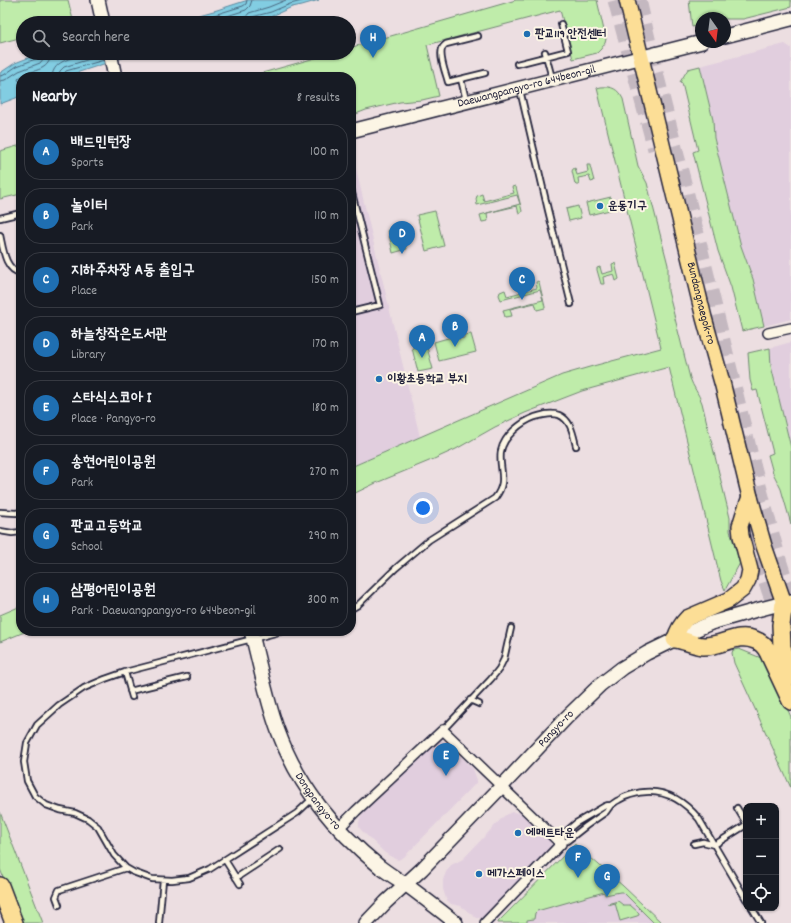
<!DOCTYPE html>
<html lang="en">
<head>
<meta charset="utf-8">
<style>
  body { margin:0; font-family:Dekko,"Poor Story",sans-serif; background:#242831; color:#f1f3f6 }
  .controls { position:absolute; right:12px; bottom:12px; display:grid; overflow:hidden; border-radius:8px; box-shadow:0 1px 3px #0004 }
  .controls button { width:36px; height:36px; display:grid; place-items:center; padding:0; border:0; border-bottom:1px solid #363941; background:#171b24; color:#f1f3f6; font:20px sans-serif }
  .compass { position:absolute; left:695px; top:12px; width:36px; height:36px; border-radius:50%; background:#171b24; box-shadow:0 1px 3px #0004; rotate:166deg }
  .you { position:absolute; left:423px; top:508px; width:14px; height:14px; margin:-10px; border:3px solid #fff; border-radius:50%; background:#1a73e8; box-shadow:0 0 0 6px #1a73e833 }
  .badge { display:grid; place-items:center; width:26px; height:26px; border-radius:50%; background:#1f6fb2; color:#fff; font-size:13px; font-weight:700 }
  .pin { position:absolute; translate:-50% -33px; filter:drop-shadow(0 1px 2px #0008) }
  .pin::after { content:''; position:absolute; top:21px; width:14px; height:12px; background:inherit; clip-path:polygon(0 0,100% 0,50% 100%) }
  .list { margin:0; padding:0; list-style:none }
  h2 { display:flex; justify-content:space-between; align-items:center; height:52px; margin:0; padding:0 16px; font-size:17px }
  h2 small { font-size:13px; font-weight:400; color:#9ea1a6 }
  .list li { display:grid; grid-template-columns:26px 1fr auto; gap:12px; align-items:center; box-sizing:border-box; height:56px; margin:0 8px 8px; padding:0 8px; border:1px solid #363941; border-radius:16px }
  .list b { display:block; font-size:15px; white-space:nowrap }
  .list p { margin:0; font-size:13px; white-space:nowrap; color:#9ea1a6 }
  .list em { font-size:13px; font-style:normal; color:#9ea1a6 }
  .icon { flex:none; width:22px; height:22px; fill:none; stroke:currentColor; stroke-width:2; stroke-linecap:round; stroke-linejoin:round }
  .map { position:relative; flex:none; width:791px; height:923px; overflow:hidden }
  .search { position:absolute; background:#171b24; box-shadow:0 1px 3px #0004; left:16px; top:16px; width:340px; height:44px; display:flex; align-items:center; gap:10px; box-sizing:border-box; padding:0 14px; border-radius:22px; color:#9ea1a6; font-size:15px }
  .panel { position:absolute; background:#171b24; box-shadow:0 1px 3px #0004; left:16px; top:72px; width:340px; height:564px; border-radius:16px }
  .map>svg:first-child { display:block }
  .built { fill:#e1cede }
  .green { fill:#bfecaa; stroke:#708772 }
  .water { fill:#82cde2; stroke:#5c899f }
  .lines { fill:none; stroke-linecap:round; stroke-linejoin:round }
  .shore { stroke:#48667e; stroke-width:1 }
  .highway-tunnel { stroke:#c4b8c0; stroke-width:17; stroke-dasharray:17 8; stroke-linecap:butt }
  .lane-casing { stroke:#22223b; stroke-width:8 }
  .street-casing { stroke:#22223b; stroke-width:12 }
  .secondary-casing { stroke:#22223b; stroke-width:16 }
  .primary-casing { stroke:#22223b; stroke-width:18 }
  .highway-casing { stroke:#22223b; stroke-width:20 }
  .lane { stroke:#fcf5e5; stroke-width:4.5 }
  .street { stroke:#fcf5e5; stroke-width:9 }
  .secondary { stroke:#fcf5e5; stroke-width:13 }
  .primary { stroke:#fcde96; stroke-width:15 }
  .highway { stroke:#fcde96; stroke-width:17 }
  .poi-dot { fill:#1f6fb2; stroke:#fcf5e5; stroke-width:1.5 }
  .labels { text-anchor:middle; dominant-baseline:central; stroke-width:4; stroke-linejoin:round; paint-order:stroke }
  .poi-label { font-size:12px; font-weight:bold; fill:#22223b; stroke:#fcf5e5; text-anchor:start }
  .street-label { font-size:12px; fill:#22223b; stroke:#fcf5e5 }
</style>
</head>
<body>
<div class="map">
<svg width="791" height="923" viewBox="0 0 791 923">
  <rect width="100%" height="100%" fill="#ecdee1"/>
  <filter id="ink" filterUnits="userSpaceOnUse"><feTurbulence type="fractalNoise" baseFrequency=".025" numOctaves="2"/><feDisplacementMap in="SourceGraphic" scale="8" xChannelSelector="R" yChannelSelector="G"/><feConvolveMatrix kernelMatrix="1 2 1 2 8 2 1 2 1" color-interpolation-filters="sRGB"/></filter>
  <g filter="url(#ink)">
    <path class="built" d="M785,44L791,48V319L764,326L753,279L741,246L714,138L713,120L700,66Z
      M351,148L420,437L351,467Z
      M791,342V448L771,366L770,348Z
      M440,741H444L449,744L473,769L477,780L476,783L404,857L398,860L395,859L385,853L361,830L359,827V823L360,818L365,810L435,743Z
      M512,812L519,813L527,817L549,839L551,843V847L549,850L486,916L482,918H476L461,906L451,904L446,899L443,889V880L446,872L451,865L463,859L504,816Z
      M623,886L662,923H521L536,909Z"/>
    <path class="green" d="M0,0H68L73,20L65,23H23V37L0,43Z
      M516,0H597L606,39L605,43L601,49L597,53L573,59L560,10L427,45L439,96L422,100L400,102L366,110L351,116V77H248L333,53H349V48Z
      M689,0H791V7L743,19H725V18H701V25L692,27Z
      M700,66L713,120L714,138L741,246L753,279L764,326L742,331L731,287L718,251L693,152L698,150L682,83L680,82L688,69Z
      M601,87C612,86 618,89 623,99L638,166L647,183L668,265V291L690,378C693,387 699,394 702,403L730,518V531L740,563L725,590L721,581L669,367L582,391L525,413L495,427L456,449L434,459L376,483L351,495V467L562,375L593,366L661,348L597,88Z
      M21,145V194L0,199V151Z
      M587,165H590V166L594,181L591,182L589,176L578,178L579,185H576L575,184L572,171L573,169L575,168L577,175L588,172Z
      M515,186L516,187L522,211L521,213L519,214L517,206L487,213L488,221L482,222L480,215L520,204L517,195L477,205L476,199L477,196L482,194L484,201L514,193L512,187Z
      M611,197L614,209L589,215L586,203Z
      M578,206L581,218L569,221L566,209Z
      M435,211L444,246L426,251L417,215Z
      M401,227L407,249L393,253L388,230Z
      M615,263L619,279L616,281L614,274L603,277L604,284H601L597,270V268L600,267L602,274L613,271L612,264Z
      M536,282L538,281L539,282L545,307V308L537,310L535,303L510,309L512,316L505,317L503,310L543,300L540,290L501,300L499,295L500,292L505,290L507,296L537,288Z
      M471,334L476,352L439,361L434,342L448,338H458L459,339L464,338V335Z
      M426,344L433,369L418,372L412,348Z
      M770,348L771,366L791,448V524L781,489L773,473L768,455L773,453L757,390L753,391L750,380L748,353Z
      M21,606V631H27L0,642V615Z
      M739,649L766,660L791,717V788L734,663L732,653L733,650Z
      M0,812L43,923H21L0,869Z
      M575,844L623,886L662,923H654L623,892H620L605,895L604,892L537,911L535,913L534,919L527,920V923H498V922Z
      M618,901L623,905H630L639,913V915L637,916L620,921L615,903L608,905L607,904Z"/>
    <path class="water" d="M248,0H319L302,5L292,7L272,16L247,23H171L217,10Z
      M41,53H137L64,77H21V96L0,104V73L15,63Z"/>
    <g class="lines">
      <path class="shore" d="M188,23L243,6L246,4L247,0
        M205,23L246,10L250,6L252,0
        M244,23L245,18L249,13L269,7L286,0
        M249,23L250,19L252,17L271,12L290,4L306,0
        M0,76L4,75L17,66L38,58L40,56V53
        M52,77C53,59 75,58 89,53
        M58,77L60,71L64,67L103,55
        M63,77L64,74L66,71L104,60
        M0,81L5,80L19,71L40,63L44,58L45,53
        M21,82L19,81L18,79C29,68 50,74 51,53"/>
      <path class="highway-tunnel" d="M616,0L656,149
        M638,0L655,73L697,238L750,456L778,560L791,600
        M754,533L762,567L770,591L791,644"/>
      <defs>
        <path id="lane" d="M478,36L446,44C444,46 443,46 442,49C439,57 446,74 448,82L485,73
          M545,52L552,78
          M517,64L568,51L561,24
          M461,79L466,100
          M520,90L548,210L571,304
          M351,189L380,305L351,312
          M0,218L21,213
          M0,235C3,248 5,271 21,273
          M0,512L16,513L21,512
          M0,531L12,533L21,532
          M351,609L358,605L396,568L429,540L495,498C509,480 498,469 501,451C504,436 521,422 535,417C542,415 551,412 559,415C571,420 573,434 576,446
          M283,631L125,672L105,679L84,688L59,705L37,725L27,743L24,762L27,781L35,796L46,805L60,810L75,813L88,819L98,827L114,855L126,868L133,872L152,879L172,880L189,878L210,869L297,813L312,799
          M125,672L132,697
          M130,691L187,677
          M470,700L479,704
          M443,730L491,679L499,669L504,659L511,628
          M737,808L746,823
          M561,843L567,841L586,826L606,812L611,805
          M562,843L563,834L576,823L605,806C607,805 609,805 611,805C613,804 616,801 619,800C622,798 626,796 630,795C658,786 681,797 699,819L746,899
          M694,844L703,842L714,845L746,825
          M225,860L240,884
          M236,878L280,849
          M59,905L56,897L59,890L126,868
          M752,908L761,923
          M159,923L163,880"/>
        <path id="street" d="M768,333L791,328
          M338,829L356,811L443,730L561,844L485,923"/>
        <g id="secondary">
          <path d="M98,0L103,23"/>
          <path d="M725,36L791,19"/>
          <path d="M110,53L115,77"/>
          <path id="s1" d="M351,131L702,42"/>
          <path id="s2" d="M251,631C260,664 266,699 278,731C299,788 334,829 380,867C389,874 399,880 408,886C424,898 440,910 456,923"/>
          <path id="s3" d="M366,923L386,902L422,869L502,786L566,718L600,685L613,675L622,668L647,653L688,633L711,623L753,611L791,601"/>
        </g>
        <g id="primary">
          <path id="s4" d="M627,0L704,318L723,386L750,497L764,546L784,603"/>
          <path d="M675,639C677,631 681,624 687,618L729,600L743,589L748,580L750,570L741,536L740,526L744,513L750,497"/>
        </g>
        <path id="highway" d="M791,606L784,603L781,625L782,647L791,676
          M675,639C685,640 693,645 703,646C721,647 737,632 755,640C761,642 765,646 768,652L791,701
          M0,886L14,923"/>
      </defs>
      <use href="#lane" class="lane-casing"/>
      <use href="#street" class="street-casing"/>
      <use href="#secondary" class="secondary-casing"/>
      <use href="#primary" class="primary-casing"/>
      <use href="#highway" class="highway-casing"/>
      <use href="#lane" class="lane"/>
      <use href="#street" class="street"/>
      <use href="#secondary" class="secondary"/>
      <use href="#primary" class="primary"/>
      <use href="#highway" class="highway"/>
    </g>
  </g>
  <g class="poi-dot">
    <circle cx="527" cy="34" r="4"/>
    <circle cx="600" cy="206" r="4"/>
    <circle cx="379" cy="379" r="4"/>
    <circle cx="518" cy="833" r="4"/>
    <circle cx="479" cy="874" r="4"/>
  </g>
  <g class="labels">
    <g class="poi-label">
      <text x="535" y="34">판교119 안전센터</text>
      <text x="608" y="206">운동기구</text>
      <text x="387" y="379">이황초등학교 부지</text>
      <text x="526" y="833">에메트타운</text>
      <text x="487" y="874">메가스페이스</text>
    </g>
    <g class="street-label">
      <text stroke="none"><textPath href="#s1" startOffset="181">Daewangpangyo-ro 644beon-gil</textPath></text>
      <text stroke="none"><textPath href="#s4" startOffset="312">Bundangnaegok-ro</textPath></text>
      <text stroke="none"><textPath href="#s3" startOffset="272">Pangyo-ro</textPath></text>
      <text stroke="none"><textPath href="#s2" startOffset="185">Dongpangyo-ro</textPath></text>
    </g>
  </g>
</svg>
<div class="controls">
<button>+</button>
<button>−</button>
<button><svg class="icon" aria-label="locate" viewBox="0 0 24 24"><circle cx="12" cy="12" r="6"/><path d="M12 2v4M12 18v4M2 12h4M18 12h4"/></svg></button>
</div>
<svg class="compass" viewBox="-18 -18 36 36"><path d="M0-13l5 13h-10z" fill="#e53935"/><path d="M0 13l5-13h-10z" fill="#9ea1a6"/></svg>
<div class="you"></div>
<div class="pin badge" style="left:422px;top:358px">A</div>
<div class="pin badge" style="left:455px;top:347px">B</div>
<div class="pin badge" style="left:522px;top:300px">C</div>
<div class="pin badge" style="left:402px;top:254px">D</div>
<div class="pin badge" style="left:446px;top:776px">E</div>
<div class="pin badge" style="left:578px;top:878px">F</div>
<div class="pin badge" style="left:607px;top:897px">G</div>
<div class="pin badge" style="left:373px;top:58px">H</div>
<div class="search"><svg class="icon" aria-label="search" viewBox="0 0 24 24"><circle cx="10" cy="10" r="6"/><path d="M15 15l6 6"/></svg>Search here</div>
<section class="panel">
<h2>Nearby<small>8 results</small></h2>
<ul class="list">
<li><span class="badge">A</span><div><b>배드민턴장</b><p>Sports</p></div><em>100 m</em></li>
<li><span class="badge">B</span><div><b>놀이터</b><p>Park</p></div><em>110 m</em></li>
<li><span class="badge">C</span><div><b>지하주차장 A동 출입구</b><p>Place</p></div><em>150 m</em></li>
<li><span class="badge">D</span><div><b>하늘창작은도서관</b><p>Library</p></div><em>170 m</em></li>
<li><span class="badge">E</span><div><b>스타식스코아 I</b><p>Place · Pangyo-ro</p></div><em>180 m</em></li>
<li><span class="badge">F</span><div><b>송현어린이공원</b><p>Park</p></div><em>270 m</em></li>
<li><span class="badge">G</span><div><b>판교고등학교</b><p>School</p></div><em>290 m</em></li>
<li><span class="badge">H</span><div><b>삼평어린이공원</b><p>Park · Daewangpangyo-ro 644beon-gil</p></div><em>300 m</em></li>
</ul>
</section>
</div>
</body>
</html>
